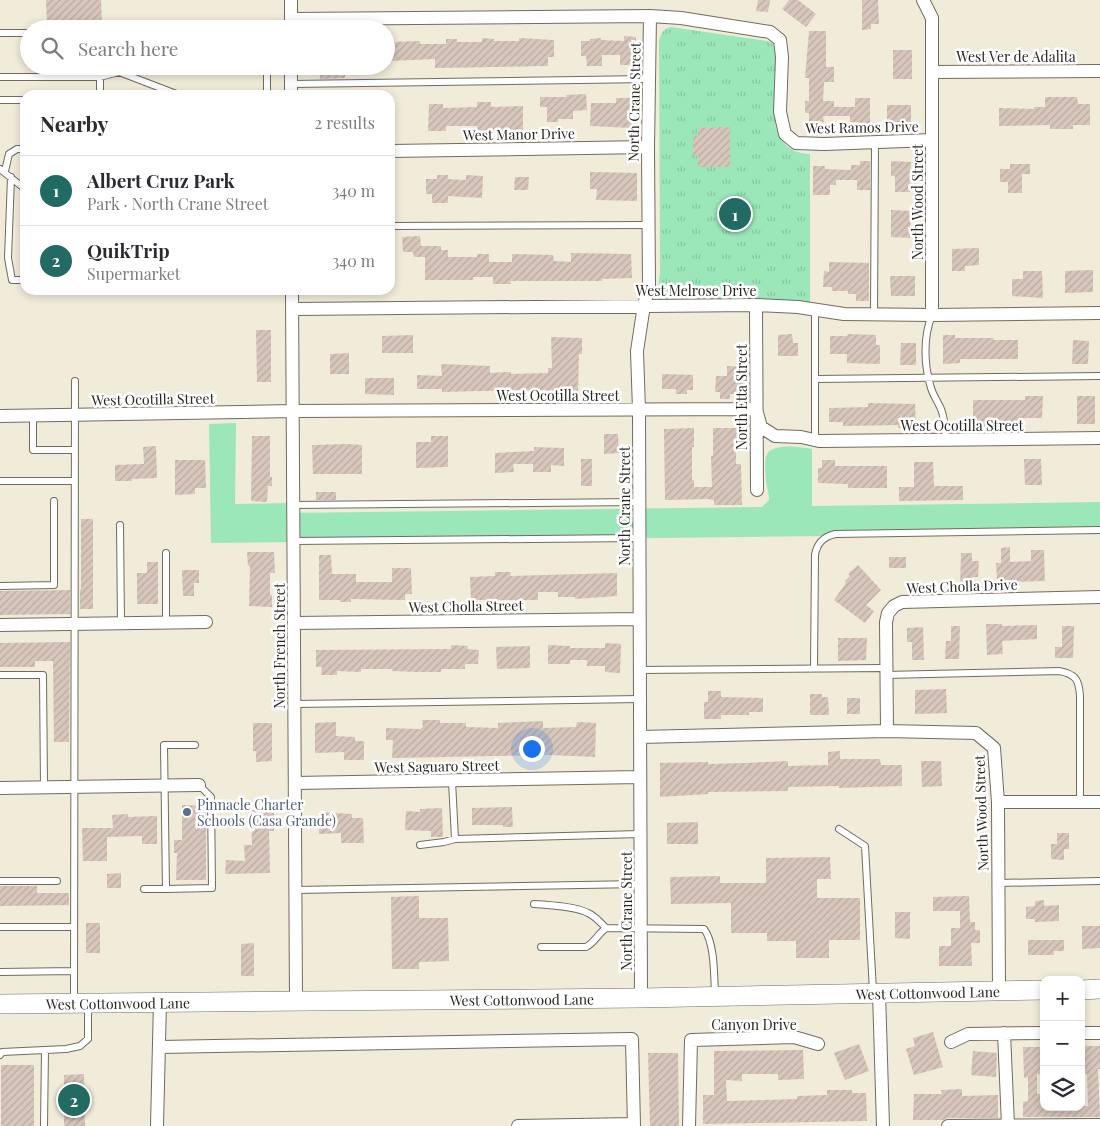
<!DOCTYPE html>
<html lang="en">
<head>
<meta charset="utf-8">
<style>
  body { margin:0; font-family:"Playfair Display",serif; background:#f7f7f7; color:#2b2b33 }
  .controls { position:absolute; right:15px; bottom:15px; display:grid; overflow:hidden; border-radius:10px; box-shadow:0 2px 8px #0003 }
  .controls button { width:45px; height:45px; display:grid; place-items:center; padding:0; border:0; border-bottom:1px solid #e1e1e2; background:#fff; color:#2b2b33; font:25px sans-serif }
  .you { position:absolute; left:531px; top:748px; width:18px; height:18px; margin:-12px; border:4px solid #fff; border-radius:50%; background:#1a73e8; box-shadow:0 0 0 8px #1a73e833 }
  .badge { display:grid; place-items:center; width:32px; height:32px; border-radius:50%; background:#226b62; color:#fff; font-size:16px; font-weight:700 }
  .pin { position:absolute; translate:-50% -50%; border:2px solid #fff; box-shadow:0 1px 5px #0006 }
  .list { margin:0; padding:0; list-style:none }
  h2 { display:flex; justify-content:space-between; align-items:center; height:65px; margin:0; padding:0 20px; font-size:21px }
  h2 small { font-size:16px; font-weight:400; color:#7c7c81 }
  .list li { display:grid; grid-template-columns:32px 1fr auto; gap:15px; align-items:center; box-sizing:border-box; height:70px; padding:0 20px; border-top:1px solid #e1e1e2 }
  .list b { display:block; font-size:19px; white-space:nowrap }
  .list p { margin:0; font-size:16px; white-space:nowrap; color:#7c7c81 }
  .list em { font-size:16px; font-style:normal; color:#7c7c81 }
  .icon { flex:none; width:28px; height:28px; fill:none; stroke:currentColor; stroke-width:2; stroke-linecap:round; stroke-linejoin:round }
  .map { position:relative; flex:none; width:1100px; height:1126px; overflow:hidden }
  .search { position:absolute; background:#fff; box-shadow:0 2px 8px #0003; left:20px; top:20px; width:375px; height:55px; display:flex; align-items:center; gap:12px; box-sizing:border-box; padding:0 18px; border-radius:28px; color:#7c7c81; font-size:19px }
  .panel { position:absolute; background:#fff; box-shadow:0 2px 8px #0003; left:20px; top:90px; width:375px; height:205px; border-radius:15px }
  .map>svg:first-child { display:block }
  .grass { fill:#9ce7ba }
  .park { fill:url(#park-tufts) }
  .building { fill:url(#building-hatch) }
  .lines { fill:none; stroke-linecap:round; stroke-linejoin:round }
  .lane-casing { stroke:#716c5d; stroke-width:8 }
  .street-casing { stroke:#716c5d; stroke-width:14 }
  .secondary-casing { stroke:#716c5d; stroke-width:20 }
  .lane { stroke:#fff; stroke-width:6 }
  .street { stroke:#fff; stroke-width:12 }
  .secondary { stroke:#fff; stroke-width:19 }
  .service-dot { fill:#5c6f8a; stroke:#fff; stroke-width:2 }
  .labels { text-anchor:middle; dominant-baseline:central; stroke-width:5; stroke-linejoin:round; paint-order:stroke }
  .street-label { font-size:14px; fill:#28261f; stroke:#fff }
  .service-label { font-size:14px; fill:#4e5e75; stroke:#fff; text-anchor:start }
</style>
</head>
<body>
<div class="map">
<svg width="1100" height="1126" viewBox="0 0 1100 1126">
  <defs>
    <pattern id="park-tufts" width="24" height="20" patternUnits="userSpaceOnUse" patternTransform="scale(1.25)"><rect width="24" height="20" fill="#9ce7ba"/><path d="M3 7l-1-3M5 7V3M7 7l1-3M15 17l-1-3M17 17v-4M19 17l1-3" fill="none" stroke="#86c69f"/></pattern>
    <pattern id="building-hatch" width="6" height="6" patternUnits="userSpaceOnUse" patternTransform="scale(1.25)"><rect width="6" height="6" fill="#d7c6bc"/><path d="M-1 1l2-2M0 6l6-6M5 7l2-2" fill="none" stroke="#b9aaa1"/></pattern>
  </defs>
  <rect width="100%" height="100%" fill="#f1ebda"/>
  <path class="grass" d="M236,423L235,504L287,503L288,513L762,507L769,500C769,493 767,488 766,481C766,474 764,464 766,457C769,442 800,447 812,449V506L1100,502V533L211,543L209,424Z"/>
  <path class="park" d="M671,27L768,41L773,44L775,50V123C779,143 790,153 810,154V307L668,300C656,296 658,285 660,274L659,41C661,33 663,29 671,27Z"/>
  <path class="building" d="M46,0H101L102,25L47,26Z
    M758,0H770L768,12L756,11Z
    M789,0H798L816,14L806,27L782,9Z
    M862,0H878L879,24H871V29L862,30Z
    M809,31H826V67H834V82H824L823,101H834V107H855V98H870V126L859,127V122H850V116H823L824,122L809,123V113H805V101H809V78H805Z
    M624,36L636,37V65H620V55H602V66H587L586,56H581V41H590V39L601,38V40L624,41Z
    M482,38L494,39V41H519V38L554,40V57H548V66L435,68V59L390,61L389,42L420,41V44H446V39H457V42H482Z
    M893,50H912V79H893Z
    M320,66H345V78L320,79Z
    M586,94L587,110L573,111V119H558V122H547V107H540V97H566V95Z
    M1045,97H1077L1078,104H1090V125H1073V129H1050V125L999,126V108L1034,109V107H1045Z
    M616,98H634V114H631L632,128L590,126L591,103H616Z
    M477,102H491V107L523,106V130L477,131V126H446V131H428L429,104H443V108L477,107Z
    M887,105H911V125H887Z
    M730,127V167H698V156H693V136H698V128Z
    M860,161H870V190H857V180H836V185H830V195H813V166H825V169L851,170V165H860Z
    M891,161L911,162L910,192H895V176H891Z
    M1010,164H1030V174H1022V193H1008V182H1000V169H1010Z
    M590,172L637,173V201L596,200L597,189H590Z
    M437,175H448V179L466,180V175L483,176L482,198L448,196V203H432V194H426V179H437Z
    M515,177H529L528,190H514Z
    M891,210L911,211L910,238L891,237Z
    M420,236L421,246H441V250H448V257H477V254H489V262H512V254L553,255L554,261L571,262V253L631,254L632,278L602,279V281H510L511,284H493V277H473V280H425V257H414L413,252H403L402,237Z
    M979,248V265L965,266V271H952V249Z
    M829,262L869,263V301H856V294H848V291H832V287H823L824,271L829,272Z
    M1093,270V292L1065,293V271Z
    M1023,271H1042L1043,298L1012,296V279H1023Z
    M890,276H915V296H891Z
    M256,330H271V382H257Z
    M792,334L793,343H798V356H778V335Z
    M848,334L876,335V345H880V364L847,363V354H830V336H847Z
    M413,335V353H382V336Z
    M943,335H955V338H994L993,340H1018V359H960V363L943,364Z
    M551,337L582,338V354H579L578,393L543,390L520,392V390L442,392V389H417V375L442,376L441,364L490,366V373L511,372V374L548,373V368H552Z
    M1073,340L1089,341L1088,364H1072Z
    M901,343H916V365H900Z
    M349,353V374H330V354Z
    M727,366L743,367V374L748,375L747,395L730,394V399H720V392H715L716,376H727Z
    M662,374L693,375V390H687V394H676V389H662Z
    M365,378H394V395L365,394Z
    M1025,396H1043L1042,418H1019V425L992,426V427H982V422H973V400H1025Z
    M1077,396H1095V424H1077Z
    M868,403L915,404L916,428H898V425L843,426V422H829V408L868,407Z
    M694,428V447H692V480H694V487H712L711,456H713V428H737V434H741V447H736V464H741L742,505H714V500L707,499L665,500L664,429Z
    M604,434H618L619,453L604,454Z
    M252,436H270V477H272V486H268L267,502L251,501Z
    M431,436H448V467L416,468V442H431Z
    M347,444L362,445V474H313L312,445Z
    M156,446L157,478L132,479V481H115V465L144,464L143,447Z
    M534,447L564,448V466L551,465V472H533V464H513L514,472L495,473V453L534,451Z
    M581,459H592V486H581Z
    M1024,459H1041L1042,485H1025Z
    M175,460H205L206,488H195V494L175,495Z
    M822,460H835V466H887V488H848V484L818,483V468H822Z
    M914,462H933L934,486H963V500L899,501V487H914Z
    M316,492H336V500H316Z
    M81,519H93V609H80V590H81Z
    M1010,547V562L1031,561V550H1044L1045,581L1011,582V588H1001V579H997L996,563H1001V548Z
    M247,552H274L275,573H270V595H272V607L249,606L250,566H248Z
    M961,553H972V561H979L978,577H973V585H960Z
    M319,555H331L332,574H356V582H392V568H411L412,594H405V600L351,599V602H340V600H319Z
    M889,557H906V568H889Z
    M147,562H158V604H137V573H147Z
    M858,565L881,590L866,605L874,611L865,623L834,600L846,583L845,581L850,576L848,574Z
    M182,570H199V583H194V596H183Z
    M495,572H511L510,576L617,573V596L575,599V597H558V592H538V600H471L470,577L495,576Z
    M70,590V614L0,615V591Z
    M986,624H1002V626L1037,625V639L1002,641L1003,654L987,655Z
    M951,626H960L959,659H945L946,641H951Z
    M1062,626H1074L1073,658H1055V647H1062Z
    M923,627L924,660H912V642H907V628Z
    M838,638H867L866,660L838,661Z
    M70,642L69,742H54L53,661H35V667H0V643Z
    M605,643L621,644L620,673L605,672V666H587V660H570V664H548V645L570,646V648H605Z
    M451,645L468,646L467,649L479,650L478,664H465V669H441V672H418L392,671V669H361V672L337,671V675H321L322,667H316V650L451,649Z
    M530,646V668L497,669L496,647Z
    M946,689L947,713L915,714V690Z
    M708,691H721V697L763,698V712H749V715H721V719H704V702H708Z
    M810,694H822V697H828L829,715H810Z
    M847,698H860V714H847Z
    M422,720H440V723H466V727L498,728V723L543,721V728L576,727L577,722L596,723L595,757L550,755L392,758L393,740H386V728L420,729L423,727Z
    M336,722V736L355,737V741H364V760H344V752L315,753V723Z
    M253,723H272V761L256,762V751H253Z
    M840,751V759H880L881,765H902V786L839,788V786L788,787V791L708,792V794L660,797V763L708,762V764L745,763L788,761V766L828,765V752Z
    M921,761H941L942,786L922,787Z
    M182,805L206,806V880H176L177,853H174V840H182Z
    M512,807L513,827H503V825H472V808Z
    M442,808L443,837H431V831L405,830L406,811L420,812V809Z
    M251,810H274V831H269L270,873L225,874L226,860L245,861L244,845H252Z
    M319,812L352,814V818H363L364,843H341V833L319,834Z
    M128,814V817L157,816V844H142V836L107,837V861H83L82,828H113L112,815Z
    M698,822V844H667V823Z
    M1057,833H1069V849H1064V860L1051,859V844H1057Z
    M830,857L831,879H817V898H860V940H829V958H796V941H767V933H731V903L671,904L670,877L720,876V883H766V858Z
    M121,873V888H107V874Z
    M0,886H37V893H69V905L0,906Z
    M419,896V918H448L449,961L419,962V969H392L391,897Z
    M969,896L970,922H975V930H980V943H971L972,966H939V946H951V928H960V911H933V897Z
    M1044,900V906L1059,905V921L1035,922V919H1026V907L1035,906V901Z
    M895,912H910V939L895,938Z
    M86,923H100V953H86Z
    M1082,926H1100V948L1082,949Z
    M1028,940H1064V951H1054V955H1028Z
    M254,943V976H241V944Z
    M933,1032L943,1067L914,1075L906,1049L915,1046L913,1038Z
    M859,1044L869,1071L845,1080L834,1053Z
    M1081,1046H1100V1069H1098L1100,1117H1023V1102L1028,1101V1077L1024,1078L1023,1047H1044V1074H1037V1094H1044V1107H1083V1106H1088L1087,1074H1081Z
    M803,1050L804,1079L778,1080V1074H742V1081L726,1080L727,1101L797,1099V1096L827,1095V1090H852V1093H866L867,1121L703,1124V1095H714V1051Z
    M973,1051L997,1053L996,1077L971,1075Z
    M648,1053H678L679,1126H650Z
    M1,1065H34V1126H1Z
    M84,1074L85,1126H64V1075Z
    M962,1089V1096L998,1095V1118H948L943,1120H913L914,1094H942L941,1090Z"/>
  <g class="lines">
    <defs>
      <path id="lane" d="M0,33H29
        M265,66L267,69V95
        M119,72L179,95
        M0,77H100L119,72L127,66
        M291,84L649,79
        M100,95V77
        M0,100H25
        M0,169L25,189
        M5,171L9,154L17,149H25
        M11,177L8,258L12,280H25
        M390,226L649,225
        M815,310V440
        M874,315L875,143
        M932,315C923,337 924,365 931,388C933,395 938,402 941,409C945,419 945,429 946,440
        M815,379L1100,376
        M33,416V450H75
        M0,481H75
        M293,505L639,502
        M120,525L121,624
        M293,541L639,538
        M166,553V623
        M0,586L54,585V501
        M814,668L815,555C817,543 823,537 835,534L1100,530
        M639,670L885,668
        M0,675H43L44,787
        M885,675L1059,671C1076,674 1079,680 1080,696V802
        M295,704L640,699
        M195,745H164L166,889L212,888L211,797L199,785
        M452,781L455,839
        M839,829L865,846L873,991
        M420,845L444,842L455,839L640,834
        M0,881H57
        M998,883L1100,881
        M144,889H166
        M295,890L640,884
        M534,904C549,905 574,906 588,913C595,916 600,922 606,928
        M0,927H74
        M541,947H586C594,943 598,934 606,928L704,929C715,943 714,977 715,995
        M0,972L74,971
        M74,1000L75,381
        M0,1055L2,1052L66,1049L80,1046L88,1039V1004
        M44,1126L45,1050"/>
      <path id="street" d="M923,0L932,18V315
        M291,19L650,16L681,18L770,32L780,40L782,57L780,112L785,134L796,143L824,144L932,140
        M291,29V0
        M291,66V95
        M932,72L1100,71
        M390,151L648,147
        M292,290L296,1001
        M756,305L757,490
        M292,309L756,305L798,307L844,314L932,315L1100,313
        M0,416L293,411L756,409L761,427L775,436L801,437L819,441L1100,438
        M294,623L639,619
        M0,625L206,622
        M887,731L886,622L888,613L894,606L902,602L1100,597
        M640,737L887,731L976,733L994,748L998,802L999,991
        M295,783L640,777
        M0,788L199,785
        M998,802H1100
        M879,992L883,1126
        M641,998L639,410L637,351L644,305L649,286L648,147L650,16
        M1004,1033L1008,1125
        M1081,1033H1100
        M951,1042L968,1034L1044,1033
        M160,1047L632,1039L634,1126
        M157,1126L160,1002
        M518,1126L634,1124
        M689,1126L691,1040L794,1037L818,1044
        M948,1126L1100,1125"/>
      <g id="secondary">
        <path d="M1081,990L1100,989"/>
        <path id="s1" d="M0,1004L641,998L1044,990"/>
      </g>
    </defs>
    <use href="#lane" class="lane-casing"/>
    <use href="#street" class="street-casing"/>
    <use href="#secondary" class="secondary-casing"/>
    <use href="#lane" class="lane"/>
    <use href="#street" class="street"/>
    <use href="#secondary" class="secondary"/>
  </g>
  <circle class="service-dot" cx="187" cy="812" r="5"/>
  <g class="labels">
    <g class="street-label">
      <text x="1016" y="56">West Ver de Adalita</text>
      <text transform="translate(634 102) rotate(-89)">North Crane Street</text>
      <text transform="translate(862 127) rotate(-1)">West Ramos Drive</text>
      <text transform="translate(519 134) rotate(-1)">West Manor Drive</text>
      <text transform="translate(917 202) rotate(-90)">North Wood Street</text>
      <text x="696" y="290">West Melrose Drive</text>
      <text x="558" y="395">West Ocotilla Street</text>
      <text transform="translate(741 397) rotate(-90)">North Etta Street</text>
      <text transform="translate(153 399) rotate(-1)">West Ocotilla Street</text>
      <text x="962" y="425">West Ocotilla Street</text>
      <text transform="translate(624 506) rotate(-90)">North Crane Street</text>
      <text transform="translate(962 586) rotate(-2)">West Cholla Drive</text>
      <text transform="translate(466 606) rotate(-1)">West Cholla Street</text>
      <text transform="translate(279 646) rotate(-90)">North French Street</text>
      <text transform="translate(437 766) rotate(-1)">West Saguaro Street</text>
      <text transform="translate(981 813) rotate(-92)">North Wood Street</text>
      <text transform="translate(626 911) rotate(-90)">North Crane Street</text>
      <text stroke="none"><textPath href="#s1" startOffset="928">West Cottonwood Lane</textPath></text>
      <text stroke="none"><textPath href="#s1" startOffset="522">West Cottonwood Lane</textPath></text>
      <text stroke="none"><textPath href="#s1" startOffset="118">West Cottonwood Lane</textPath></text>
      <text x="754" y="1024">Canyon Drive</text>
    </g>
    <g class="service-label">
      <text x="197" y="804">Pinnacle Charter<tspan x="197" dy="16">Schools (Casa Grande)</tspan></text>
    </g>
  </g>
</svg>
<div class="controls">
<button>+</button>
<button>−</button>
<button><svg class="icon" aria-label="layers" viewBox="0 0 24 24"><path d="M12 4l9 5-9 5-9-5zM3 14l9 5 9-5"/></svg></button>
</div>
<div class="you"></div>
<div class="pin badge" style="left:735px;top:214px">1</div>
<div class="pin badge" style="left:74px;top:1100px">2</div>
<div class="search"><svg class="icon" aria-label="search" viewBox="0 0 24 24"><circle cx="10" cy="10" r="6"/><path d="M15 15l6 6"/></svg>Search here</div>
<section class="panel">
<h2>Nearby<small>2 results</small></h2>
<ul class="list">
<li><span class="badge">1</span><div><b>Albert Cruz Park</b><p>Park · North Crane Street</p></div><em>340 m</em></li>
<li><span class="badge">2</span><div><b>QuikTrip</b><p>Supermarket</p></div><em>340 m</em></li>
</ul>
</section>
</div>
</body>
</html>
